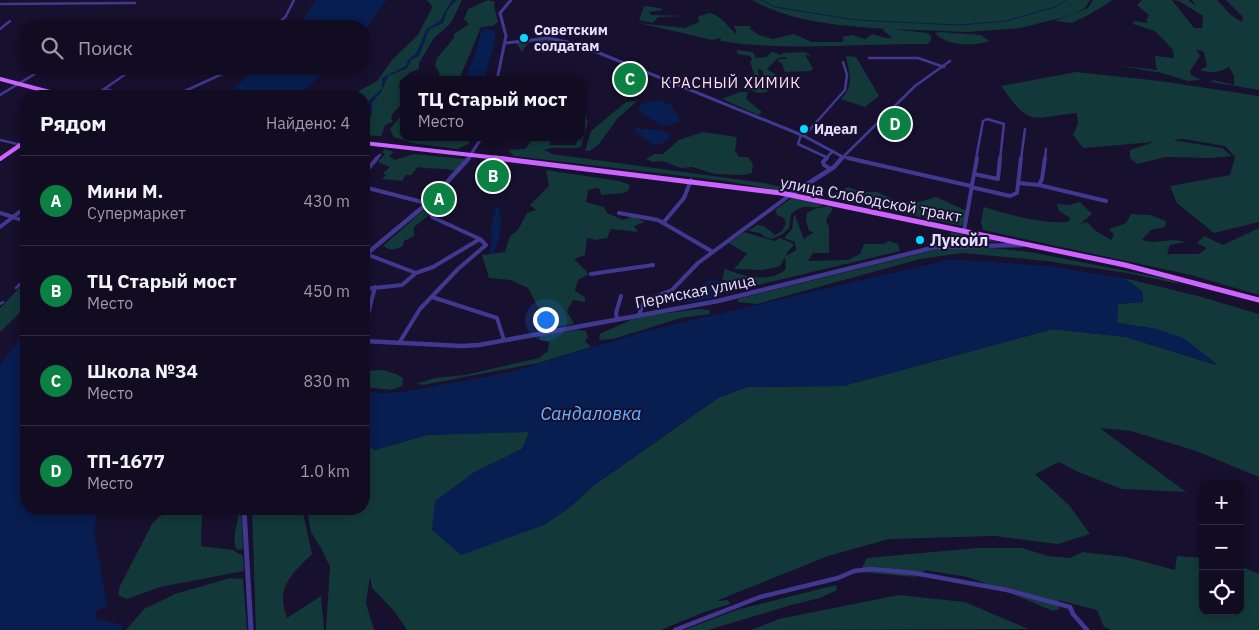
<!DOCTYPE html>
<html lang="ru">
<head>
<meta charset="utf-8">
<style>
  body { margin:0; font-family:"IBM Plex Sans",sans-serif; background:#1a152a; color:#f1f3f6 }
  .controls { position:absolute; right:15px; bottom:15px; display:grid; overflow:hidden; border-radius:10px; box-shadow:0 2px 8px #0003 }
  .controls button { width:45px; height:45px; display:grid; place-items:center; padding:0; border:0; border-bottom:1px solid #302c40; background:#110c22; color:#f1f3f6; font:25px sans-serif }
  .you { position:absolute; left:545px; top:319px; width:18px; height:18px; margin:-12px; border:4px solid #fff; border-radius:50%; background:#1a73e8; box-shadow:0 0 0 8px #1a73e833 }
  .badge { display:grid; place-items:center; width:32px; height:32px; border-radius:50%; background:#0b8043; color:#fff; font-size:16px; font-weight:700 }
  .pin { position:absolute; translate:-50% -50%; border:2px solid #fff; box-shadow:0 1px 5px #0006 }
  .popup { position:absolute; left:400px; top:76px; width:185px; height:65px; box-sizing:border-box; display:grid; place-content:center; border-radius:10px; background:#110c22; filter:drop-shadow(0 1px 4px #0005); font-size:16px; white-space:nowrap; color:#9c9ba5 }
  .popup b { font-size:19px; color:#f1f3f6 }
  .popup::after { content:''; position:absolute; left:50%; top:100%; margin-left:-10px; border:10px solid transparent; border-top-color:#110c22 }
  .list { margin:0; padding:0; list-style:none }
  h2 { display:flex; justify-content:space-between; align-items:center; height:65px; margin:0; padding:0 20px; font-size:21px }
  h2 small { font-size:16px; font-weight:400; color:#9c9ba5 }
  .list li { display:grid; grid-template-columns:32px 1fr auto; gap:15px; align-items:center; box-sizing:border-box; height:90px; padding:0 20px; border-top:1px solid #302c40 }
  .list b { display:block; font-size:19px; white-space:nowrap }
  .list p { margin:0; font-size:16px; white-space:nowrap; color:#9c9ba5 }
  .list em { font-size:16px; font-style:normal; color:#9c9ba5 }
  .icon { flex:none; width:28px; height:28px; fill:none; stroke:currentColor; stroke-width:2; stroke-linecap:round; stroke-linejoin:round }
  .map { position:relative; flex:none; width:1259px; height:630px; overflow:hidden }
  .search { position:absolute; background:#110c22; box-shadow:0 2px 8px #0003; left:20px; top:20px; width:350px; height:55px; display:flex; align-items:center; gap:12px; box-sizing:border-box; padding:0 18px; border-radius:20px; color:#9c9ba5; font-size:19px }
  .panel { position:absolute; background:#110c22; box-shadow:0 2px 8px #0003; left:20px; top:90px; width:350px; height:425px; border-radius:20px }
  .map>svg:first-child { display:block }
  .green { fill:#133839; fill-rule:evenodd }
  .water { fill:#081d50 }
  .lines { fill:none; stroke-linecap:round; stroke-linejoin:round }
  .stream { stroke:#081d50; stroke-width:1 }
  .pedestrian { stroke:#413890; stroke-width:2.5 }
  .minor-far2 { stroke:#413890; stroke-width:2.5 }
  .minor-far1 { stroke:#413890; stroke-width:4 }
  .minor { stroke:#413890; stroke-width:4.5 }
  .tertiary-far2 { stroke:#413890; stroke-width:3 }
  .tertiary-far1 { stroke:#413890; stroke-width:4.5 }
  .tertiary { stroke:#413890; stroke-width:5 }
  .primary-far1 { stroke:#ce64ff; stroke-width:4 }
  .primary { stroke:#ce64ff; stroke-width:5 }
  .poi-dot { fill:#09d8ff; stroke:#17102e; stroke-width:2 }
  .labels { text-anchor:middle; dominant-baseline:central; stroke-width:4; stroke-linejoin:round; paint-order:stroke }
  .far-poi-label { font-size:14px; font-weight:bold; fill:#e3ddff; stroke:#17102e; text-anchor:start }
  .far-neighbourhood-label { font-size:15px; letter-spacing:1px; fill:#ffdff2; stroke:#17102e }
  .street-label { font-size:16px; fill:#e3ddff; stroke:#17102e }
  .poi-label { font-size:16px; font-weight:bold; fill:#e3ddff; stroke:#17102e; text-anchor:start }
  .water-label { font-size:18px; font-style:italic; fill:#6bb2ff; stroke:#17102e }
</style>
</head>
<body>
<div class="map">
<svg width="1259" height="630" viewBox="0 0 1259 630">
  <rect width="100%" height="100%" fill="#17102e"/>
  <path class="green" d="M426,0H452L440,21L427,29L416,54L409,59L406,66L383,78L382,89L364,105V96H350L377,81L393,59L418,35L432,8L431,4Z
    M456,0H462L451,23L434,38L419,63V69L409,73L400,81L399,88L404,92V102L393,113L391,118L393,122L385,125L381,136L364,135V124L372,114V102L381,92L388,76L407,68L411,60L419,56L429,29L443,23L447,10Z
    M488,0L495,2L494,6L498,22L493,26L481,27L459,80H434L440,74L435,66L437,58L454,38V34L469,24L464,19L468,9Z
    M752,0H1090L1085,8L1069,16L1020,28L967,32L892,29L928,33L931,36V40L927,44C859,43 788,52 720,41L721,38L712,40L639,23L685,28L699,22L698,16C702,16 706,13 710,13C721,15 728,27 735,33H737L734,26H751L750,29L759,35L773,39L794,34L812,42H842L844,39L842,37L852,35L865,39L873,34L885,38H892L883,30L884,29C840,25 792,23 752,0Z
    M1093,0H1113L1090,14L1072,23L1055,21L1088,8Z
    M1142,0H1188L1196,6L1192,0H1217L1231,15L1242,22L1243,17L1226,0H1259V90L1211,82L1213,80L1234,85V76L1229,67C1219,72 1211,74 1200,70L1207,66L1204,52L1196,49L1200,56L1190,71L1191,75L1201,80L1188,81L1162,73L1114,65L1158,70L1156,67L1155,56L1174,58L1173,50L1155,31L1133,24L1134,21L1148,23L1146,20L1149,15L1137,5ZM1172,0L1179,1L1203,16L1202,28H1194Z
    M644,6L660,8L663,10L649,12L651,15L686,16L658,17L653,23L639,20Z
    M940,32L981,35L989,41C974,47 946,46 935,33Z
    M545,39L552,40V52L541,53L536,41L528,43L522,52L516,43Z
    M736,50L753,52L756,58L766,57L772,52L782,55L783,53L805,52L811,56L805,55L813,69L810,71L785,72L782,63L778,62L779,59H786V57L778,58L767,69L783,79L777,81L764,76L762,70L758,69C758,77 762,82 768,87L767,92L759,93L746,89L759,88L750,62L752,59L750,56L738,54Z
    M846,56L856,57L879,96L865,107L841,99C855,85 849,74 846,56Z
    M1076,72L1160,81L1259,96V222L1214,233L1177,203L1170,186L1230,175L1235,157L1225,146L1183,139L1173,140L1222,148L1232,156L1211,158L1166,157L1137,164L1130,158V150L1154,142L1083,148L1073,135L1078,124L1077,113C1030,118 1031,128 1001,86Z
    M740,92H748L746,99L762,112L758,115L722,99Z
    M637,101L617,119L599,144L590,151H585L591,131L626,102Z
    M404,115V137H468L469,144L457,149L413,143L394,137L390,129L399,118Z
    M585,115L588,122L581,147C569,150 555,146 544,150L552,154L764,183L791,189L783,191L725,181L514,156L508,150L525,149L535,137H550V145H576L578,137H582V126Z
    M703,132L737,137L735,151L739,157H748L753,164L752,173L742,175L715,174L692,167L680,168L663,161L653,162L646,159L654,154H663L679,140Z
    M385,149L394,152L389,156L395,160L414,154L464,159L466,161L455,171C441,167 432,170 418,167L411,175H406L402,181L382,179L386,175L383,173L390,167L378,162L385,154L382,152Z
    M546,170L619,181L630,185L628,191L623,193L601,195L600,189L596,188L588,190L586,202L604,207L607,213L623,220L633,216L645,222L634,226L638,232L611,229L607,238L596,240L587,238L585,255L574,259L589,274L578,280L575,291L585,297V302L573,300L567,311L574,324L549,328L528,288L510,280L489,278L482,255L505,252L510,236L518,230L527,213L536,210L530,205L549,186Z
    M848,187L862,192H877L897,201L916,203L936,197L967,211L962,226L827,197Z
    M793,197L823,205C812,212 808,200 791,214L789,228L783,234L772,239L765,237L760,233L748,231L757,225L764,226L775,235L782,231L786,223L784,218L777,215L775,210Z
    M1080,202L1092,214L1080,224L1087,222L1096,231L1111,240L1114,235L1109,229L1126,223L1131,214L1150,215L1166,221L1165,227L1151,230L1142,240C1157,245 1169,237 1185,242L1170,245L1167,254H1199L1207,248L1197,243L1204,236L1223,245L1259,228V295L1191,275L983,230L981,222L984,207C1011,215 1040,224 1068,222L1070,218L1059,211L1057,204L1069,205Z
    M829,206L833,209L828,216L826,221L829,227V253H813L808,261L848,260L860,254L864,244H883L889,241L898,244L900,251L741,289L722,279L725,269C743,276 770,284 786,269L785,257L780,266L763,270L734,269L747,254L729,243L744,232L775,241L779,238L790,242L794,245L788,251L786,256L796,250L795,242L784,238L792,229L794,213L804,239L814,232L809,231L806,220L807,213L814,209Z
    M427,207L430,210L428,216L414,227V236L404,241L403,246C395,250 390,251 383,246Z
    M951,232L999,242H951Z
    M982,247L1030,252L1167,279L1184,285L1127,273L1046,261L963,253L920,259L757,304L738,302V299L939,249Z
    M1124,278L1198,296L1259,314V477L1196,451L1131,431L1100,428L1186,492L1122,489L1078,472L1059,462L1035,474L1069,505L1090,534L1058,544L995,536L889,539L828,556L716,601L728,600L730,604L704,612L661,630H407L395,612L372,588L370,576L366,603L374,630H326L330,567L321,548L311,532L307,509H364V442L375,450L427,435L530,431L522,449L473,473L568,509L593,486L718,398L747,387L843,386L1053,329L1126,337L1216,365L1157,329L1117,323L1118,304L1143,302V292Z
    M26,281V307L0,332V308Z
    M699,309L709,310L710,314L681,318L613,339L599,340L600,334L637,317Z
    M578,330L586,331L588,337L585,341L591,347L538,363L423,385L416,384L435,378L465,375L539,358L548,351L549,342L540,340V335Z
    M383,370L396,374L403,378L402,386L392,390L364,387V371Z
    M167,509H202L201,546L233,550L243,556L244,571L160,587L127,599L118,595L120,586L152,524Z
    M238,509H241L243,549L237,550C230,538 240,522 238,509Z
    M252,509H302L312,554C292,574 275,587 287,618L321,596L324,630H256Z
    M977,548H1022L1048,556L1070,558L1083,552L1126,557L1175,570L1177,556L1203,558V611H1240V566L1259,574V630H1111L1104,627L1097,610L1058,600L1059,609L1053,611L991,585L967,577L925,570L916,577L860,572L867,558Z
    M230,578L243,579L247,630H126L144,609L175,594Z
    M836,585L837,590L820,598L791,605L708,630H684L736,610Z
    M899,595L965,602L1028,629L751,630L779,619Z"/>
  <path class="water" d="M315,0H387L364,31V26H297L301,24Z
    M452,0H456L447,10L443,23L429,29L419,56L411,60L407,68L388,76L381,92L372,102V114L364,124V105L382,89V78L406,66L409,59L416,54L427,29L440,21Z
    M485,29L494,30C500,41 485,65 485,80H464L473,60L481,32Z
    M255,69H328L297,96H226Z
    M659,100L672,105L680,121C666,131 651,120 639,111L640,105L646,102Z
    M640,127V129C652,129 656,129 668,133L670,136C667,144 660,143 655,146L643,138L641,134L638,135L634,129Z
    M498,207C504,221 500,241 493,254L489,253L492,241L490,239L493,237V234L490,232L495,209Z
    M951,259L1048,266L1124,278L1143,292V302L1118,304L1117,323L1157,329L1185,339L1218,365L1126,337L1053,329L843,386L747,387L718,398L593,486L568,509L544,525L461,555L432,530L435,501L473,473L522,449L530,432L427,435L375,450L364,442V391L379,393L402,392L511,372L646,331Z
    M709,280L719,281L724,291L722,295C711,299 681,305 670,301L684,289L697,288Z
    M26,332V509H98L94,531L107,606L96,611L97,620L120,624L122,630H0V364Z"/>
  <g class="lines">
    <path class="stream" d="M761,0L775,7L856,20L960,25L1006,21L1055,7L1066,0"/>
    <path class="pedestrian" d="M16,288L26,278
      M0,304L3,302"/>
    <path class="minor-far2" d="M0,4L135,3
      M276,26L286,16L294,0
      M0,29L10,21
      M869,58H918L944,67
      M104,89L134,96
      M0,95L43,69
      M94,96L133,69
      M174,96L233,69
      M801,135L798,144L826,157
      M804,136L845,90L847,75L843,62
      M0,140L26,146
      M843,157L915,86L950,61
      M843,157L853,159
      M376,159L380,155
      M825,159L833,151
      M976,159L983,121L987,119L1004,124L1000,159
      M1021,159L1025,129
      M1045,159L1046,149"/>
    <path class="minor-far1" d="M827,158L823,162L824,165L831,169
      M848,158L971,186
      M364,174L377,158
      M974,174L998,179L1000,158
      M974,174L977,158
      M1019,183L1039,185L1106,201
      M1039,185L1042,179L1045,158
      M364,187L426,203L432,217L480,239L486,245L458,269L420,309L399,343
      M971,187L1010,196L1017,193L1021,158
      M0,213L26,221
      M619,213L658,220L713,252
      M663,223L684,198L691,180
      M0,227L26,207
      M964,231L974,174
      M366,254L416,273
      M591,274L653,265
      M364,289L402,285L416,273L433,267L480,239
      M432,297L497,318L504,340
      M639,315L644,301L672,290L698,263L790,195
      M617,319L616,313L621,296
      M364,330L375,287"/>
    <path class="minor" d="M675,630L760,597L838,578L854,571L871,569L914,573L1007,590L1070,607L1073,614L1087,630"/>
    <path class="tertiary-far2" d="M505,43L548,38L577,44L804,136L843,157L841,159
      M497,80L506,36L500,13L511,0
      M468,159L482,137"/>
    <path class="tertiary-far1" d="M790,195L834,167L842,158
      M364,256L429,202L469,158
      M364,341L462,346L479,345L718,301L936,247L1022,245"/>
    <path class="tertiary" d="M244,509L251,630"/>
    <path class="primary-far1" d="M0,79L65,96
      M364,143L507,159
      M0,159L26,141"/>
    <path class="primary" d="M496,158L781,193L1125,265L1259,300"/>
  </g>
  <g class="poi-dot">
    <circle cx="524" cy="38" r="5"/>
    <circle cx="804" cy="129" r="5"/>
    <circle cx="920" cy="240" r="5"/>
  </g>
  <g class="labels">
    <g class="far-poi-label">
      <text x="534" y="30">Советским<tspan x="534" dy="16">солдатам</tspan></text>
      <text x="814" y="129">Идеал</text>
    </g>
    <g class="far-neighbourhood-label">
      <text x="731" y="82">КРАСНЫЙ ХИМИК</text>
    </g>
    <g class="street-label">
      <text transform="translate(871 199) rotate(11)">улица Слободской тракт</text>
      <text transform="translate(695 291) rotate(-11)">Пермская улица</text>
    </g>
    <g class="poi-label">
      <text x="930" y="240">Лукойл</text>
    </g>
    <g class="water-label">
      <text x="591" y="413">Сандаловка</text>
    </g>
  </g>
</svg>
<div class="controls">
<button>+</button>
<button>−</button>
<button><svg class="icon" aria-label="locate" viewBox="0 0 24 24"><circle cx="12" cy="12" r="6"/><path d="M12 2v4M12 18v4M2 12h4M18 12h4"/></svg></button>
</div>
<div class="you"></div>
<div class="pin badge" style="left:439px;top:199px">A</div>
<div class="pin badge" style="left:493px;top:176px">B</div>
<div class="popup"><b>ТЦ Старый мост</b>Место</div>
<div class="pin badge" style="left:630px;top:79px">C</div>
<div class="pin badge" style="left:895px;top:124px">D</div>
<div class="search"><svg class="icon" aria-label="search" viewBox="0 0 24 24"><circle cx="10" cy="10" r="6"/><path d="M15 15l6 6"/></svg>Поиск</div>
<section class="panel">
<h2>Рядом<small>Найдено: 4</small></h2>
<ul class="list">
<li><span class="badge">A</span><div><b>Мини М.</b><p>Супермаркет</p></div><em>430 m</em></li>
<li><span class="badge">B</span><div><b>ТЦ Старый мост</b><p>Место</p></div><em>450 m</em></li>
<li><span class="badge">C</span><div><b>Школа №34</b><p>Место</p></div><em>830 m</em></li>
<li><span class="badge">D</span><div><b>ТП-1677</b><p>Место</p></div><em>1.0 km</em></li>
</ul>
</section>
</div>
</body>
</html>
